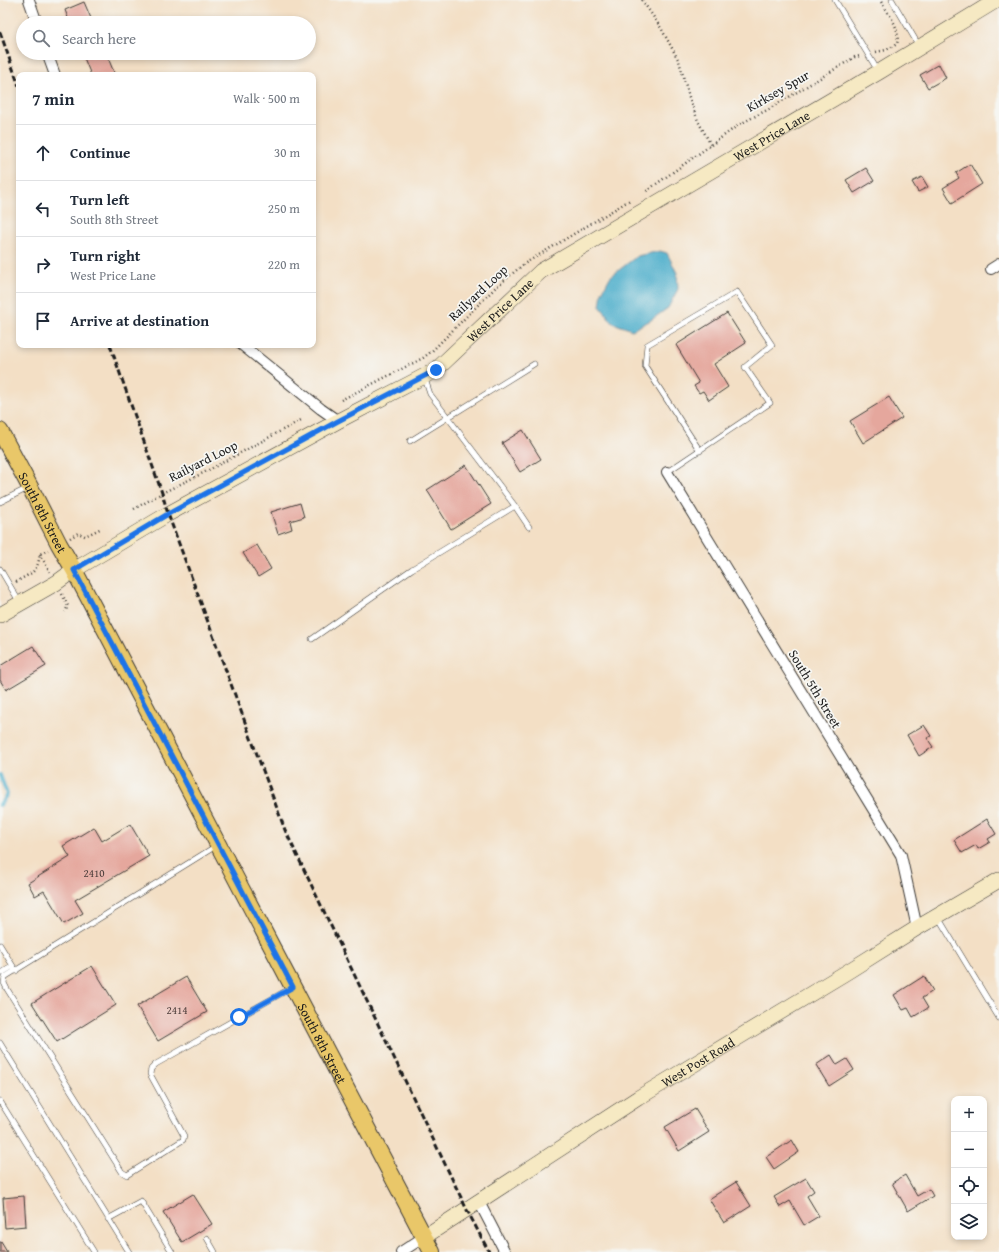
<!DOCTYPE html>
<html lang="en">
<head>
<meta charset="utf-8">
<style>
  body { margin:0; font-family:"Gentium Book Plus",serif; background:#f2f2f3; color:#1f2937 }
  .controls { position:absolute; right:12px; bottom:12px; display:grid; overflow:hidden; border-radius:8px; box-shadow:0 2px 6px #0003 }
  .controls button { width:36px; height:36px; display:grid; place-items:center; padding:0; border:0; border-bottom:1px solid #e0e1e3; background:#fff; color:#1f2937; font:20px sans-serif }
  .stop { position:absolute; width:12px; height:12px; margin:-9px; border:3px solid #1a73e8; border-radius:50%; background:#fff }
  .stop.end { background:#1a73e8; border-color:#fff; box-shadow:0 1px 4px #0008 }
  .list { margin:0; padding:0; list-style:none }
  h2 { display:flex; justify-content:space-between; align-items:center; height:52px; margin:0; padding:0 16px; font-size:17px }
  h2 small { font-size:13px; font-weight:400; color:#747a83 }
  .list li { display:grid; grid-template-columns:26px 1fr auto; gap:12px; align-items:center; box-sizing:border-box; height:56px; padding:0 16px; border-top:1px solid #e0e1e3 }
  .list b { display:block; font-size:15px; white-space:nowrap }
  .list p { margin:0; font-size:13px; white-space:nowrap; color:#747a83 }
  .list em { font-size:13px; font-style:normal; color:#747a83 }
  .icon { flex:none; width:22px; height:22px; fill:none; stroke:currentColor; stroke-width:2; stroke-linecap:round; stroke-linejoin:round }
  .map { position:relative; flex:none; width:999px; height:1252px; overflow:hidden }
  .search { position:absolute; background:#fff; box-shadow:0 2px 6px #0003; left:16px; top:16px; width:300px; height:44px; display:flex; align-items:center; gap:10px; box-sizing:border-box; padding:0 14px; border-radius:22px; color:#747a83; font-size:15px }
  .panel { position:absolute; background:#fff; box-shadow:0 2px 6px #0003; left:16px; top:72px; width:300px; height:276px; border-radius:8px }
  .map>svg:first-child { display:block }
  .water { fill:#4cadcb; stroke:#346474 }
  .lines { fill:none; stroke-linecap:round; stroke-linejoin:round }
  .stream { stroke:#4cadcb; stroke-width:4 }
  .building { fill:#e5a79d }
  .lane-casing { stroke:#3c3935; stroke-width:6 }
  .street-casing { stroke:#3c3935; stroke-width:12 }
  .secondary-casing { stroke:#3c3935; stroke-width:16 }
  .primary-casing { stroke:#3c3935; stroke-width:18 }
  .path { stroke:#3c3935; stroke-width:2.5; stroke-dasharray:1 3; stroke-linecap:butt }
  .lane { stroke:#fff; stroke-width:5 }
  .street { stroke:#fff; stroke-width:10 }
  .secondary { stroke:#f6e9c3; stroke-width:15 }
  .primary { stroke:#e9c769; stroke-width:16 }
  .rail { stroke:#1c1c1c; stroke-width:3; stroke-dasharray:6 3; stroke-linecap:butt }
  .route { stroke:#1a73e8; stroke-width:5 }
  .labels { text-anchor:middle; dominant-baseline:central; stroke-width:3.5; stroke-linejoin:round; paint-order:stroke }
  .number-label { font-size:11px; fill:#4e3f3c }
  .street-label { font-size:13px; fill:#1c1c1c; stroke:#f6f6f2 }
</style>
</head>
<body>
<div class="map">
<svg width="999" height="1252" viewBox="0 0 999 1252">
  <rect width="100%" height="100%" fill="#f6f6f2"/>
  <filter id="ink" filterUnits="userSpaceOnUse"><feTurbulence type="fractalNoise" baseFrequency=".025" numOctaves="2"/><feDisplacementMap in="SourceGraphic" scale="8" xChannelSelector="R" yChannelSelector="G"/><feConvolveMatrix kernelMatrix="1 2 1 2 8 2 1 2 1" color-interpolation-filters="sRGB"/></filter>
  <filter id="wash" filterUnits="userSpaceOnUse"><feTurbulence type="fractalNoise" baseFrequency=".012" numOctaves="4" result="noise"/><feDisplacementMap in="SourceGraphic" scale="16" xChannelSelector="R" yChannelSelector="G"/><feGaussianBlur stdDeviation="0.9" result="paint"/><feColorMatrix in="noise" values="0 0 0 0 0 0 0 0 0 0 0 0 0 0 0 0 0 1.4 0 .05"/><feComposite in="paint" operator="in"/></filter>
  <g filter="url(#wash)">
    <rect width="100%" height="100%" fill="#f3dfc5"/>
    <path class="water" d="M660,251L667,253L677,273L678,289L668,308L651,320L632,330L613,323L600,306L602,292L610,277L637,256Z"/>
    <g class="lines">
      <path class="stream" d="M0,775L7,794L0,805"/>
    </g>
    <g id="blocks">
      <path class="building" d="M84,2L93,23H70L65,10Z
        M82,53H106L115,75H91Z
        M939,64L946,78L928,88L920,75Z
        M970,164L982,184L952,203L943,188L959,178L956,173Z
        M866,168L874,181L854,193L846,180Z
        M922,177L928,187L918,192L912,182Z
        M727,313L746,343L714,364L728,387L709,400L703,391L699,393L694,386L699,383L676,345Z
        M889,397L902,418L863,443L850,421Z
        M523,430L541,459L520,472L502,443Z
        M466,465L491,504L451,529L427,490Z
        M300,503L304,517L290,521L292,529L278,534L271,512Z
        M257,545L271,569L258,577L243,553Z
        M33,646L46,666L6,690L0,680V666Z
        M924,725L931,736L927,738L933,747L919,756L907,735Z
        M987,819L996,834L988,839L990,842L978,849L976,845L962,853L954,840Z
        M130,824L149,856L75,900L83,913L64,924L44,891L35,896L28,883L70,857L63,846L94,827L102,841Z
        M92,966L116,1005L57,1042L32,1003Z
        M924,976L933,991L922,998L928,1008L913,1017L908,1008L903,1010L894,995Z
        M186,977L207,1012L158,1041L137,1006Z
        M831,1055L837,1065L847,1059L854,1070L829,1086L816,1065Z
        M695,1109L709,1132L679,1151L665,1127Z
        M792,1140L799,1152L774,1169L766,1157Z
        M905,1175L917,1196L929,1189L933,1196L908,1211L892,1183Z
        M806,1178L814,1191L807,1196L819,1216L804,1225L790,1201L780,1207L774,1197Z
        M736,1182L751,1206L724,1223L709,1199Z
        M193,1194L212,1224L182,1242L163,1212Z
        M24,1196L26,1226L5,1228L3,1198Z
        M0,1242H1L7,1252H0Z"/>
    </g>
  </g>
  <g filter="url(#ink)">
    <use href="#blocks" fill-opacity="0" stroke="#3c3935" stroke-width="1"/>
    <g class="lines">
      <defs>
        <path id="lane" d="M835,0L878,71
          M892,0L919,46
          M410,441L534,364
          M667,472L770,403L745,367L772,345L737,292L647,345L645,366L700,451
          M0,502L28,488
          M515,506L529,527
          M0,569L20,603
          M312,639L412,569L515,506L430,394L425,379
          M216,846L5,977L4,983L7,989L122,1172L127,1175L183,1140L184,1136L150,1074L151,1069L156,1064L291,988
          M938,917L999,1018
          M0,945L16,971
          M0,974L13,966
          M0,1043L129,1252
          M0,1101L94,1252
          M108,1219L141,1201L172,1252
          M207,1238L215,1252"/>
        <path id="street" d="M29,0L37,23
          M47,53L55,75
          M991,269L999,264
          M242,345L321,409L338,421
          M667,472L901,855L917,928
          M479,1202L505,1252
          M401,1252L424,1237"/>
        <g id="secondary">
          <path id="s1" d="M0,615L56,583L74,570L168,514L338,421L436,370L541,271L879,72L997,0"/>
          <path id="s2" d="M424,1237L638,1098L847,972L917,928L999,880"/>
        </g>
        <g id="primary">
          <path id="s3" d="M0,431L30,487L59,544L74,570L432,1252"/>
        </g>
      </defs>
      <use href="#lane" class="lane-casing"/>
      <use href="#street" class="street-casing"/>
      <use href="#secondary" class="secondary-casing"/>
      <use href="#primary" class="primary-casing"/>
      <path class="path" d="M642,0L661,28L679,61L689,97L698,121L711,145L645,192
        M876,52L886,50L897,44C901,27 888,14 880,0
        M711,145L740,124L769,109L855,57L860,56
        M341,400L423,358L432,351L495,288L524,264L630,200
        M134,509L162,493L205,472L303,419
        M70,538L78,533L85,536L102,528
        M40,554L50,572
        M16,582C32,572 37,574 40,554L48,550
        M62,594L68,606L65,612"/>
      <use href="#lane" class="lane"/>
      <use href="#street" class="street"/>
      <use href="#secondary" class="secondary"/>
      <use href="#primary" class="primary"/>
      <path class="rail" d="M0,32L19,86
        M110,345L162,493L168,514L285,830L467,1210L489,1252"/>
    </g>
  </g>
  <g class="lines" filter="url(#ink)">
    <path class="route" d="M239,1017L293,987L74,570L168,514L338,421L436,370"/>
  </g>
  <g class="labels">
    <g class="number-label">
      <text x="94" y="873">2410</text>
      <text x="177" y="1010">2414</text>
    </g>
    <g class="street-label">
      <text transform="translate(778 91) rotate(-30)">Kirksey Spur</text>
      <text stroke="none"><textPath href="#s1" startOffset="912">West Price Lane</textPath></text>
      <text transform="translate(478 293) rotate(-43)">Railyard Loop</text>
      <text stroke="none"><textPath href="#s1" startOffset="588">West Price Lane</textPath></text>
      <text transform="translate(203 461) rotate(-27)">Railyard Loop</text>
      <text stroke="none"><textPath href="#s3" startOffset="92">South 8th Street</textPath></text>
      <text transform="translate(815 689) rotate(59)">South 5th Street</text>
      <text stroke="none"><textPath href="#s3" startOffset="692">South 8th Street</textPath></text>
      <text stroke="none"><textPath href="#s2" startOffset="325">West Post Road</textPath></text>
    </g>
  </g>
</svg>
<div class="controls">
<button>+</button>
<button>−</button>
<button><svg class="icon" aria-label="locate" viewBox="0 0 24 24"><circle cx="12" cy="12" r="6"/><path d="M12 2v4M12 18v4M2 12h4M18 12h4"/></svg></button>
<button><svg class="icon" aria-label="layers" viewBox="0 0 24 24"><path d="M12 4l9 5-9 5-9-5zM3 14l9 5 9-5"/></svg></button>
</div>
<div class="stop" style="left:239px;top:1017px"></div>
<div class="stop end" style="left:436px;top:370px"></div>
<div class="search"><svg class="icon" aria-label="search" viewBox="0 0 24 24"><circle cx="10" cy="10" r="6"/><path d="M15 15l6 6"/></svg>Search here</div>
<section class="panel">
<h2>7 min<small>Walk · 500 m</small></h2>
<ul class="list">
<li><svg class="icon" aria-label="ahead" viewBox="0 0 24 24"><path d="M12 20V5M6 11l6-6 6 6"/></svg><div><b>Continue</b></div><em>30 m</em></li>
<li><svg class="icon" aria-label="left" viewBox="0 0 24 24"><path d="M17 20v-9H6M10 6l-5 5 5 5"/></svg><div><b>Turn left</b><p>South 8th Street</p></div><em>250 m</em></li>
<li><svg class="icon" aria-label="right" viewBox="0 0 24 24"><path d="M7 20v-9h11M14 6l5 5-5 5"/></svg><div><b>Turn right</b><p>West Price Lane</p></div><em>220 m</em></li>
<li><svg class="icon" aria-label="arrive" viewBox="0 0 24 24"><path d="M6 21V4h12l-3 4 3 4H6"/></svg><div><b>Arrive at destination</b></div></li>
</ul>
</section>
</div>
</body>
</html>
